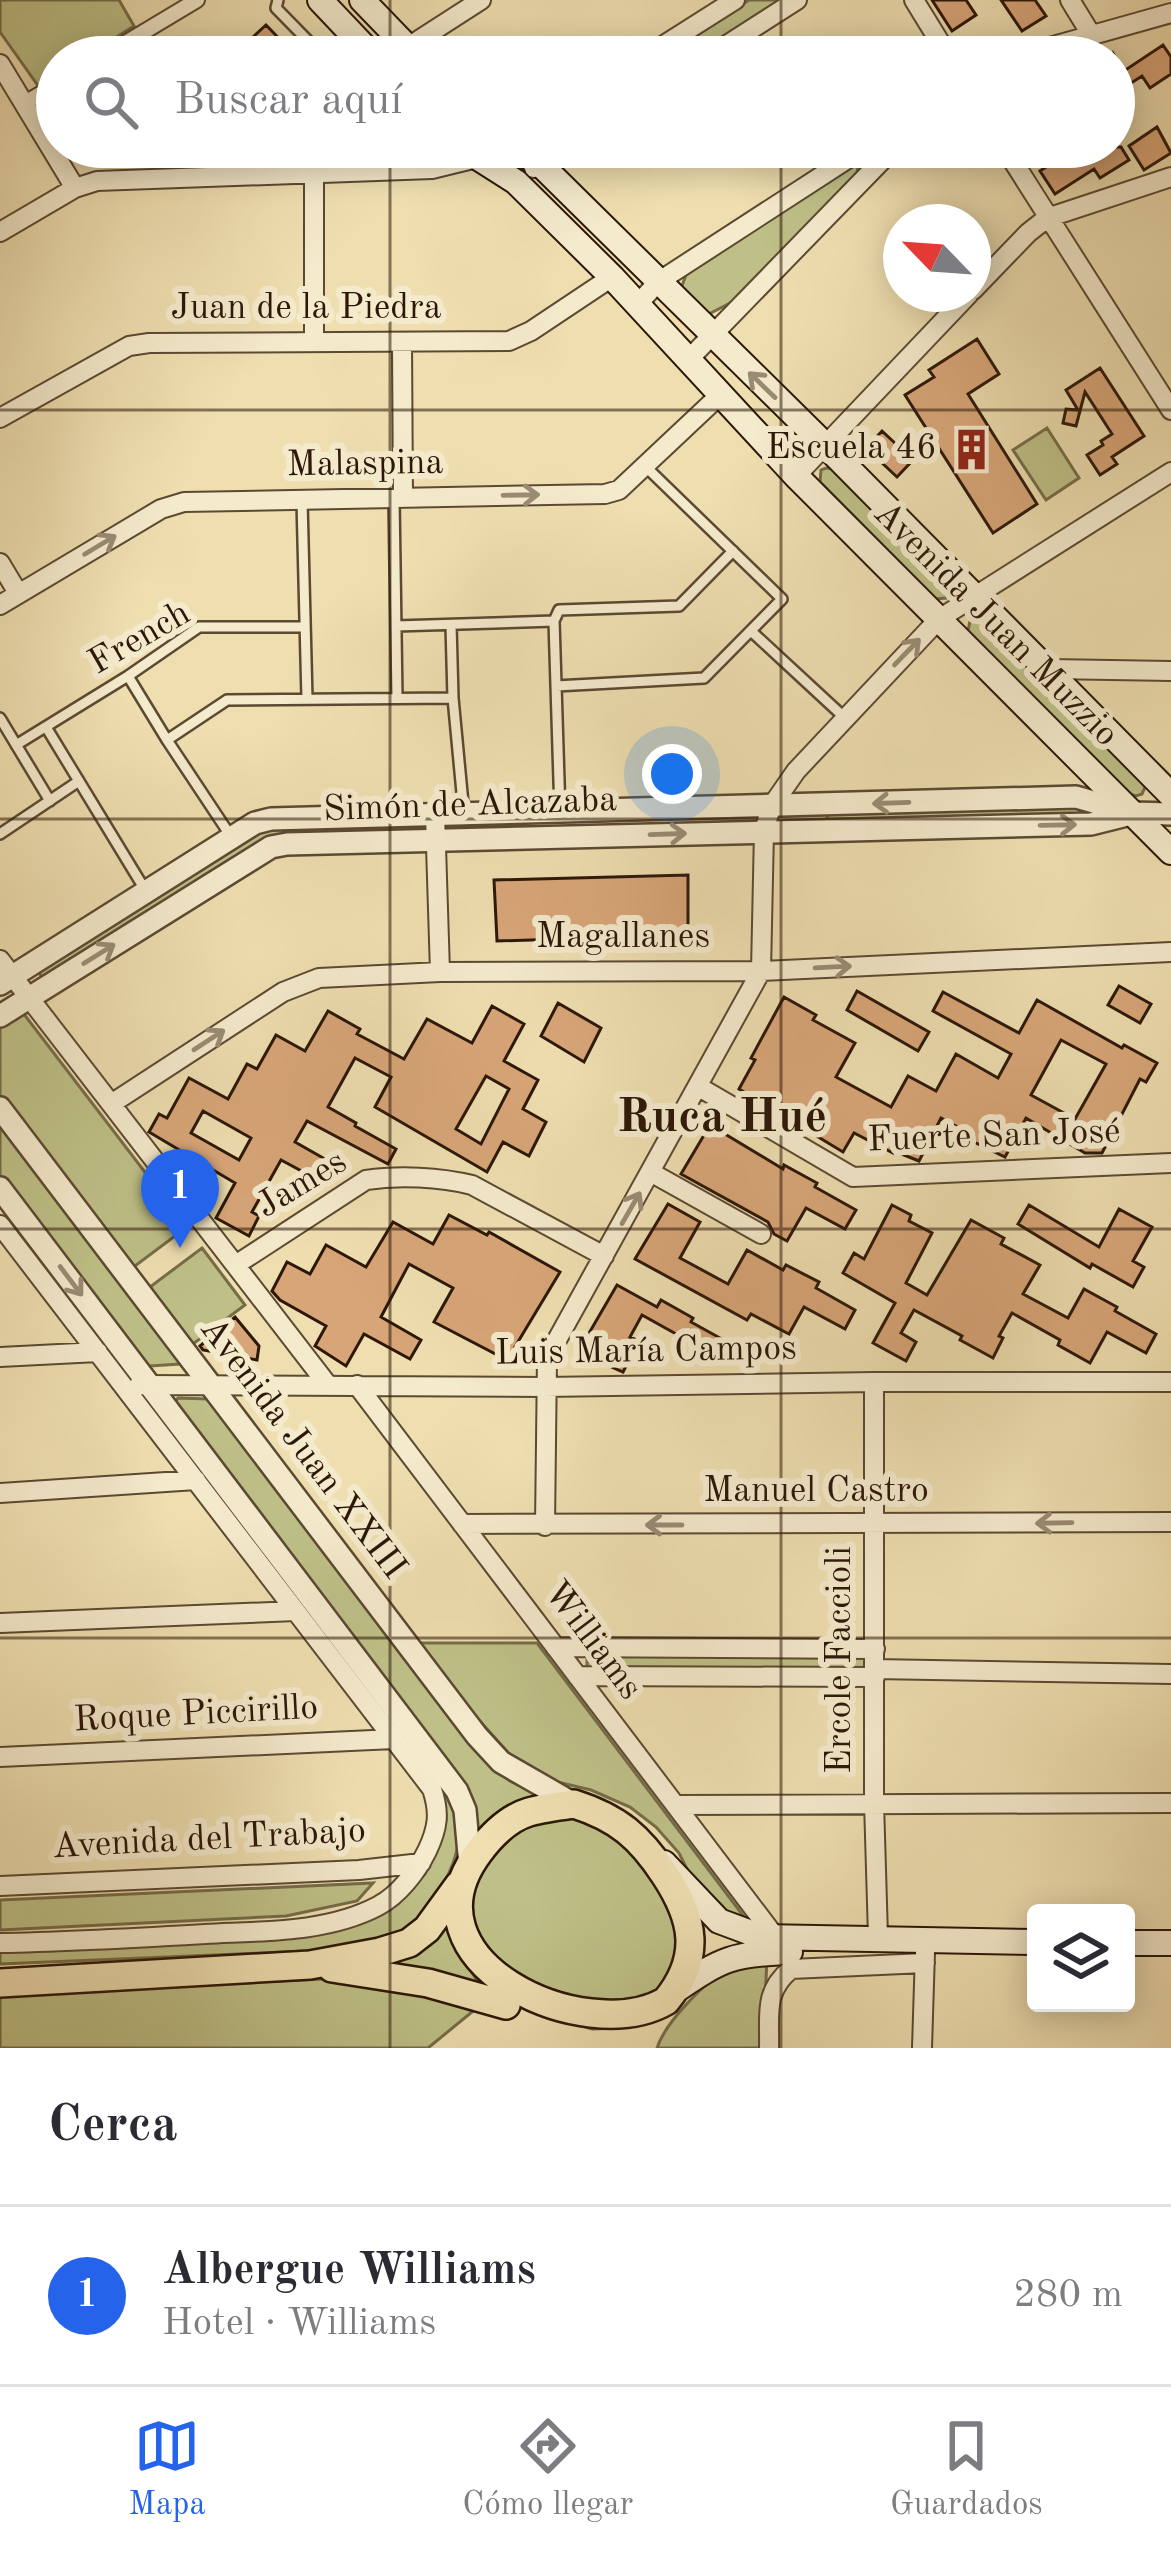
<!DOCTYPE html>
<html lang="es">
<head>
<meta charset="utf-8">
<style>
  body { margin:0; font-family:"Old Standard TT",serif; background:#f7f7f7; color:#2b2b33 }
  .controls { position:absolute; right:36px; bottom:36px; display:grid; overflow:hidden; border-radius:12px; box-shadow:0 6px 30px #0003 }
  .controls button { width:108px; height:108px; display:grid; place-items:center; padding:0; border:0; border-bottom:3px solid #e1e1e2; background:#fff; color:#2b2b33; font:60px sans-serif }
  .compass { position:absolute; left:883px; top:204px; width:108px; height:108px; border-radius:50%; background:#fff; box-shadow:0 6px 30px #0003; rotate:295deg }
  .you { position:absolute; left:672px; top:774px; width:42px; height:42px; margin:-30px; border:9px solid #fff; border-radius:50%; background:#1a73e8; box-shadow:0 0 0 18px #1a73e833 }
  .badge { display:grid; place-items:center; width:78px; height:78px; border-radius:50%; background:#2563eb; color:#fff; font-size:39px; font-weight:700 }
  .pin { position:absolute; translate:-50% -99px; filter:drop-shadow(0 3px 6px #0008) }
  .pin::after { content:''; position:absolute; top:63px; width:42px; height:36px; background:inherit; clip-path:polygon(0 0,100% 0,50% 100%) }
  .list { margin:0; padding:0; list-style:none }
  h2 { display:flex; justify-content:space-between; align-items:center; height:156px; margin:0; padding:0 48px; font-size:51px }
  h2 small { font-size:39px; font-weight:400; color:#7c7c81 }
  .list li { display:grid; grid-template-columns:78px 1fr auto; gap:36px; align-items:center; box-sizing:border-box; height:180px; padding:0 48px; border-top:3px solid #e1e1e2 }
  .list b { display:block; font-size:45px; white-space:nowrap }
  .list p { margin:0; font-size:39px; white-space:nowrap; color:#7c7c81 }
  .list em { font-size:39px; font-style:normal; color:#7c7c81 }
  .icon { flex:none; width:66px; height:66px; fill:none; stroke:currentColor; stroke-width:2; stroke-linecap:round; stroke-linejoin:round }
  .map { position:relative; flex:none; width:1171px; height:2048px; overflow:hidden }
  .search { position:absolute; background:#fff; box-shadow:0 6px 30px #0003; left:36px; right:36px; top:36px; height:132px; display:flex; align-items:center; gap:30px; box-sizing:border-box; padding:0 42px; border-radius:66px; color:#7c7c81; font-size:45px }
  .sheet { height:336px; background:#fff }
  nav { display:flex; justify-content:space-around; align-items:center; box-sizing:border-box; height:168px; border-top:3px solid #e1e1e2; background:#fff; font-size:33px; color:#7c7c81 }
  nav a { display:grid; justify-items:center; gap:6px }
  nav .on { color:#2563eb }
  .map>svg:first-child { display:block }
  .green { fill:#bec087; stroke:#756c48; stroke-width:3 }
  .building { fill:#d7a578; stroke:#2c1708; stroke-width:3; fill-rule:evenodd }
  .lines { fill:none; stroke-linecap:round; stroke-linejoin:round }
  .service-casing { stroke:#5c4932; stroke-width:14 }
  .pedestrian-casing { stroke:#5c4932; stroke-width:18 }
  .minor-casing { stroke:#5c4932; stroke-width:22 }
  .tertiary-casing { stroke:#5c4932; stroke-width:26 }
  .secondary-casing { stroke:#2c1708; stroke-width:28 }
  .primary-casing { stroke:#2c1708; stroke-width:32 }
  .service { stroke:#f4eacc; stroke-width:9 }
  .pedestrian { stroke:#f4eacc; stroke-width:14 }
  .minor { stroke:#f4eacc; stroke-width:18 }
  .tertiary { stroke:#f4eacc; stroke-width:21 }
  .secondary { stroke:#f4eacc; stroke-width:24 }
  .primary { stroke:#eedeb0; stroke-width:27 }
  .oneway { stroke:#9a8b74 }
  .grid { fill:none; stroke:#2c1708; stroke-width:3; stroke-opacity:0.55 }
  .labels { text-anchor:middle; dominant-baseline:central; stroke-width:12; stroke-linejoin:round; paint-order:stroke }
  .street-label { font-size:36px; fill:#2c1708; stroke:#f4eacc }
  .poi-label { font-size:36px; fill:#2c1708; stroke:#f4eacc; text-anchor:end }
  .district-label { font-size:48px; font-weight:bold; fill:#2c1708; stroke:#f4eacc }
</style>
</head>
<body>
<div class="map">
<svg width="1171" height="2048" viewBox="0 0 1171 2048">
  <rect width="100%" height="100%" fill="#eedeb0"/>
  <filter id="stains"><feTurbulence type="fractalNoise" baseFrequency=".00167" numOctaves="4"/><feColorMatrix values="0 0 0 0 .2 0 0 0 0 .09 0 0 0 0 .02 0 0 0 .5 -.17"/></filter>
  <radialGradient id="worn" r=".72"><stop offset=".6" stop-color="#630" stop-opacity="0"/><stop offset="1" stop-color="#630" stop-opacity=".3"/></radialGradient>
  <path class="green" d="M0,0H119L134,26L85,57H57V75L39,87L0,32Z
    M749,0H782L692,57H660Z
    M854,165L858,168L856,176L732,302L707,315L680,291L686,275L702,263Z
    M1047,428L1079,478L1046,500L1013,450Z
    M826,468L833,469L949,587L946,598L936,599L820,482L821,470Z
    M975,618H981L1142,781L1145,787L1142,794L1136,796L1129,794L968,631L970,621Z
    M1093,807V814L827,821V813Z
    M416,824V831L275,835L43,979L38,971L269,827Z
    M20,1009L187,1227L131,1269L0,1098V1024Z
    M0,1120L182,1359L180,1364L150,1366L139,1360L0,1177Z
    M202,1248L245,1305L189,1347L146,1290Z
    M178,1398L208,1399L490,1763L510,1781L538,1795V1798L479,1837L175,1402Z
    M149,1402L454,1801C456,1810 459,1820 459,1830C461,1864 433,1901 416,1929L368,1943L307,1951L0,1964V1947L291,1933L408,1890L425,1874L440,1844L446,1819L445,1801L433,1779L147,1403Z
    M418,1643H537L751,1926L747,1929L697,1889L679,1853L656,1827L630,1807L591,1790L545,1779L511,1756L470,1710Z
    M587,1656H865V1670H587Z
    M550,1813L586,1819L632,1846L684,1922L671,1978L628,2022L615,2028L592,2029L572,2023L497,1983L467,1902L498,1840Z
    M373,1883L357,1901L286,1916L0,1930V1900Z
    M447,1917L459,1953L484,1991L370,1960Z
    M767,1958L763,2048H657C665,2023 705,1981 729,1969C740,1964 755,1961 767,1958Z
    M322,1979H351L478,2007L428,2048H0V1994Z"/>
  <path class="building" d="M932,0H966L976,15L952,31Z
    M1001,0H1035L1046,16L1022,31Z
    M266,25L297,57H250L241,48Z
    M1163,45L1171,57V74L1150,88L1142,76L1114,94V55L1124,71Z
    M1157,127L1171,153L1144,170L1129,146Z
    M1096,147H1121L1129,160L1100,178L1094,169L1055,194L1040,171L1069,152L1074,161Z
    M977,339L999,374L968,394L1037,504L993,533L905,395L934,377L929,370Z
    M1100,368L1144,436L1112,457L1117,464L1100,475L1087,455L1103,445L1101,441L1112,434L1085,392L1076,426L1063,423L1066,409L1078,410L1066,390Z
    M882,431L913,460L897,477L866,448Z
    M688,875V935L497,941L494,880Z
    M1119,986L1151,1004L1140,1023L1108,1005Z
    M857,991L929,1032L918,1051L847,1010Z
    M943,992L1019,1033L1037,1000L1122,1048L1124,1045L1157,1063L1146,1082L1140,1079L1102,1153H1085L1026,1118L1005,1157L972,1141L974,1136L941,1118L919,1161L894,1151L893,1153L854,1133L843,1152L739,1089L755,1060L751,1058L784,997L816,1015L813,1020L855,1043L836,1077L891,1107L908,1076L936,1091L956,1054L998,1078L1011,1054L933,1011ZM1061,1040L1106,1064L1075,1119L1031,1095Z
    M558,1003L601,1028L584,1062L541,1036Z
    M492,1006L524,1024L504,1061L538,1080L523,1109L546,1122L529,1156L503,1142L487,1172L375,1107L391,1077L355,1058L328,1107L356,1123L355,1126L396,1149L388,1164L307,1121L295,1142L332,1163L322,1182L281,1160L252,1212L259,1216L249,1236L216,1218L235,1183L149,1132L159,1114L167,1118L189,1078L228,1099L247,1064L257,1069L276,1035L305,1051L328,1011L360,1029L357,1034L404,1059L427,1019L472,1043ZM486,1076L509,1089L481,1144L456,1129ZM203,1111L251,1138L239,1160L191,1133Z
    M710,1125L783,1169L784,1165L817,1183L815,1187L856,1210L845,1229L806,1208L787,1241L774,1234L768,1222L681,1174Z
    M668,1204L700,1222L680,1258L728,1284L747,1250L783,1270L786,1265L819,1282L816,1288L855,1310L845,1329L804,1307L789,1334L751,1314L747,1320L635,1259Z
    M892,1205L911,1215L909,1221L932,1233L906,1283L927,1295L971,1220L1004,1238L1001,1244L1040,1265L1023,1294L1068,1318L1084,1289L1117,1307L1115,1311L1156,1334L1146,1353L1107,1332L1090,1363L1058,1345L1060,1340L1012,1313L999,1336L1003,1338L993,1358L960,1340L962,1336L914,1310L901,1333L916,1342L906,1361L873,1343L895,1303L843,1273L854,1253L864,1259Z
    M1029,1205L1099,1247L1119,1209L1152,1227L1133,1261L1144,1267L1133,1287L1092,1264L1090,1268L1018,1224Z
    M449,1215L487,1235L489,1232L560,1272L507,1360L434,1322L453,1288L409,1264L381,1317L421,1340L410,1359L364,1334L346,1366L315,1346L326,1326L280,1300L272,1291L287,1262L310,1274L326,1245L366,1267L393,1222L433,1244Z
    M617,1285L657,1307L661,1300L693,1318L691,1322L729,1343L721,1359L642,1315L630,1337L639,1341L623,1372L578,1352Z
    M235,1317L259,1346L257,1360L203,1350L200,1346Z"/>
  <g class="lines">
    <defs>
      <path id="service" d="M278,0L276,8L320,53L357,47
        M394,499L397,698
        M302,501L307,699
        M554,621L560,813
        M451,625L453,698L464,814
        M396,626L554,621L559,610L679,606L733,551
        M751,631L845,718
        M128,676L167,740L232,838
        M556,686L704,678L782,599L645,466
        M0,718L50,801
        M46,727L147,893
        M167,740L227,700L453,698
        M16,745L128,676L199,627H304
        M0,834L79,781"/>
      <path id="pedestrian" d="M102,57L197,0
        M25,103L57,84"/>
      <path id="minor" d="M914,0L949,57
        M1070,0L1092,36
        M408,47L481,0
        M645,57L735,0
        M708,57L797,0
        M1014,57L1171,13
        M0,64L75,188
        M1004,147L1171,410
        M534,168L566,147
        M314,173V342
        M0,232L75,188L97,181L432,169L477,158L497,147
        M973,290L1028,233L1047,218L1171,177
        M637,305L658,282L866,147
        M402,343L403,498
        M688,360L895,147
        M0,418L129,346L149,343L509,341L531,331L612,277
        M796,476L969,294
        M0,563L18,593
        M0,605L161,509L184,502L605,494L619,490L720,395
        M1050,669L1171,671
        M435,815L440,972
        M0,960L327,1384
        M699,1087L853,1177L1171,1163
        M111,1104L283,992L319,978L440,972L761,971L1171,952
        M652,1173L761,1234
        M0,1225L432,1789C440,1813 438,1828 427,1851C417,1871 399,1895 378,1906C327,1933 262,1931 205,1934C136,1938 68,1942 0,1943
        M237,1264L366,1180C399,1175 440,1177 472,1185L604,1256
        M0,1357L98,1352
        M874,1382V1802L878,1937
        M139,1385L545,1387L874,1382H1171
        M357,1385L776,1938
        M0,1493L196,1480
        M462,1524L1171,1522
        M545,1526L547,1358L761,971L764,831L771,807L796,771L939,619L1171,472
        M0,1623L296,1611
        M555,1647L875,1649
        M874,1669L1171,1674
        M577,1676L875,1677
        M0,1757L394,1739
        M675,1805L1171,1803
        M0,1886L359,1870L421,1863
        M769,2048C770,2015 763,1992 791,1969L925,1963
        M922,2048L925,1952"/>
      <path id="tertiary" d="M0,984L255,823L271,819L1076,797L1132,813L1171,814
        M0,1016L271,847L287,844L1091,824L1131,814
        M0,1108L477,1736L501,1762L574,1804
        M0,1188L457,1791L465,1810L470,1865"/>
      <path id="secondary" d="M320,0L374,57
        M362,0L417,57
        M461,147L516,182L612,277L796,476L1171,852
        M513,147L540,164L826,446L1171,795
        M664,1863L719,1921L762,1937L1036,1942
        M1126,1943H1171
        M676,1990C723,1958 733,1954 790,1952"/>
      <path id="primary" d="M574,1804C618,1818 640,1837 665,1875C694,1919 702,1957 666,2001C585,2048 396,1962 479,1852C491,1836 509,1818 529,1812C543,1808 559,1806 574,1804Z
        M332,1968L428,1983L506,2005
        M0,1983L310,1965L380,1952L409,1943L427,1929L459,1885"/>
    </defs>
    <use href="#service" class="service-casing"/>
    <use href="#pedestrian" class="pedestrian-casing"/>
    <use href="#minor" class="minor-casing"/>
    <use href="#tertiary" class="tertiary-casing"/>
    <use href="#secondary" class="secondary-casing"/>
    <use href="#primary" class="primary-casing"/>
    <use href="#service" class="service"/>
    <use href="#pedestrian" class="pedestrian"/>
    <use href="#minor" class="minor"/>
    <use href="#tertiary" class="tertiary"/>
    <use href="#secondary" class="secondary"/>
    <use href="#primary" class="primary"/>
  </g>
  <defs><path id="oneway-shaft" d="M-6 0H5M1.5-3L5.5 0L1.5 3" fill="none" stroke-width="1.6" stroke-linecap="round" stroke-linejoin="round" transform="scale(3)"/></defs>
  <g class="oneway">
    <use href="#oneway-shaft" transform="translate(762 385) rotate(-136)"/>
    <use href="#oneway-shaft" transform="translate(521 495) rotate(-1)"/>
    <use href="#oneway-shaft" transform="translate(100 545) rotate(-31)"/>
    <use href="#oneway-shaft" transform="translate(907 652) rotate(-46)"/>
    <use href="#oneway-shaft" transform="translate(891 803) rotate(178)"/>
    <use href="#oneway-shaft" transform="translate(1058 825) rotate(-1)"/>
    <use href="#oneway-shaft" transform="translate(668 834) rotate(-2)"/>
    <use href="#oneway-shaft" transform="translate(99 954) rotate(-32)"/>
    <use href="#oneway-shaft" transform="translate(833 967) rotate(-3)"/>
    <use href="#oneway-shaft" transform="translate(209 1040) rotate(-33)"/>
    <use href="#oneway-shaft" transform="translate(631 1208) rotate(-60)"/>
    <use href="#oneway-shaft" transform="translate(71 1281) rotate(53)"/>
    <use href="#oneway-shaft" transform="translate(1054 1523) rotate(179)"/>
    <use href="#oneway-shaft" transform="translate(664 1525) rotate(180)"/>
  </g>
  <path class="grid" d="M390,0V57M781,0V57M390,147V2048M781,147V2048M0,410H1171M0,819H1171M0,1229H1171M0,1638H1171"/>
  <defs>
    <symbol id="building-bare" viewBox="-9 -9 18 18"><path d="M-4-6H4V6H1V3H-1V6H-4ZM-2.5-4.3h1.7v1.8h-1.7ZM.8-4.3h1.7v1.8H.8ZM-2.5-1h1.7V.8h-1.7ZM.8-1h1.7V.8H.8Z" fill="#8f2418" stroke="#f4eacc" stroke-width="2.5" paint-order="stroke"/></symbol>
  </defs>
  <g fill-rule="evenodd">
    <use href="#building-bare" x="942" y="420" width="59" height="59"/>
  </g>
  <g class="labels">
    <g class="street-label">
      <text x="306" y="309">Juan de la Piedra</text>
      <text transform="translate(365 465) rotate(-1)">Malaspina</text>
      <text transform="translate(995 625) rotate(45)">Avenida Juan Muzzio</text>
      <text transform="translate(140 639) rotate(-30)">French</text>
      <text transform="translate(470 806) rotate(-2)">Simón de Alcazaba</text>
      <text x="623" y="938">Magallanes</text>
      <text transform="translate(994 1137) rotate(-2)">Fuerte San José</text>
      <text transform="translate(302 1185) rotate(-31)">James</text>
      <text transform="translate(646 1352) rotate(-1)">Luis María Campos</text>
      <text transform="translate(302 1449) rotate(53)">Avenida Juan XXIII</text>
      <text x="816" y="1492">Manuel Castro</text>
      <text transform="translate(592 1641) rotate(53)">Williams</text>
      <text transform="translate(841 1660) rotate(-90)">Ercole Faccioli</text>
      <text transform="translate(196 1715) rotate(-3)">Roque Piccirillo</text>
      <text transform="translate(209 1840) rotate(-3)">Avenida del Trabajo</text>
    </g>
    <g class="poi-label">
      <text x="937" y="449">Escuela 46</text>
    </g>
    <g class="district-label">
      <text x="722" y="1118">Ruca Hué</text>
    </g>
  </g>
  <rect width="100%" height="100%" filter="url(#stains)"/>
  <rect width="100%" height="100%" fill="url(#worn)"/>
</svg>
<div class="controls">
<button><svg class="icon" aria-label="layers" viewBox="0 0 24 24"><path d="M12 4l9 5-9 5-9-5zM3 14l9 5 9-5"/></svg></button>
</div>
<svg class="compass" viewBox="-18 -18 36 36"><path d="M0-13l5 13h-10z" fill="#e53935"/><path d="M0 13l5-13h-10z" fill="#7c7c81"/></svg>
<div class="you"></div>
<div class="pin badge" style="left:180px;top:1248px">1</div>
<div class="search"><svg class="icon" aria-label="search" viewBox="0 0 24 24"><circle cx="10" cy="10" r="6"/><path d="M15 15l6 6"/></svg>Buscar aquí</div>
</div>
<section class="sheet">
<h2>Cerca<small></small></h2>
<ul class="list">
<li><span class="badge">1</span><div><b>Albergue Williams</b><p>Hotel · Williams</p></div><em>280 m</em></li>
</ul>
</section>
<nav>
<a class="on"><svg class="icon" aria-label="map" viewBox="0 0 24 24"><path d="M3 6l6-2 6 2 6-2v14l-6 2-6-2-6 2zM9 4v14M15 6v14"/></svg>Mapa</a>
<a><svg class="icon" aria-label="directions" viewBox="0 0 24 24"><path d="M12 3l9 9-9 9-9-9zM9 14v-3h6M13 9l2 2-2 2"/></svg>Cómo llegar</a>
<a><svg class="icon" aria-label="saved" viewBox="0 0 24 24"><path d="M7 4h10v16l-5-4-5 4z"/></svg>Guardados</a>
</nav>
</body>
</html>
